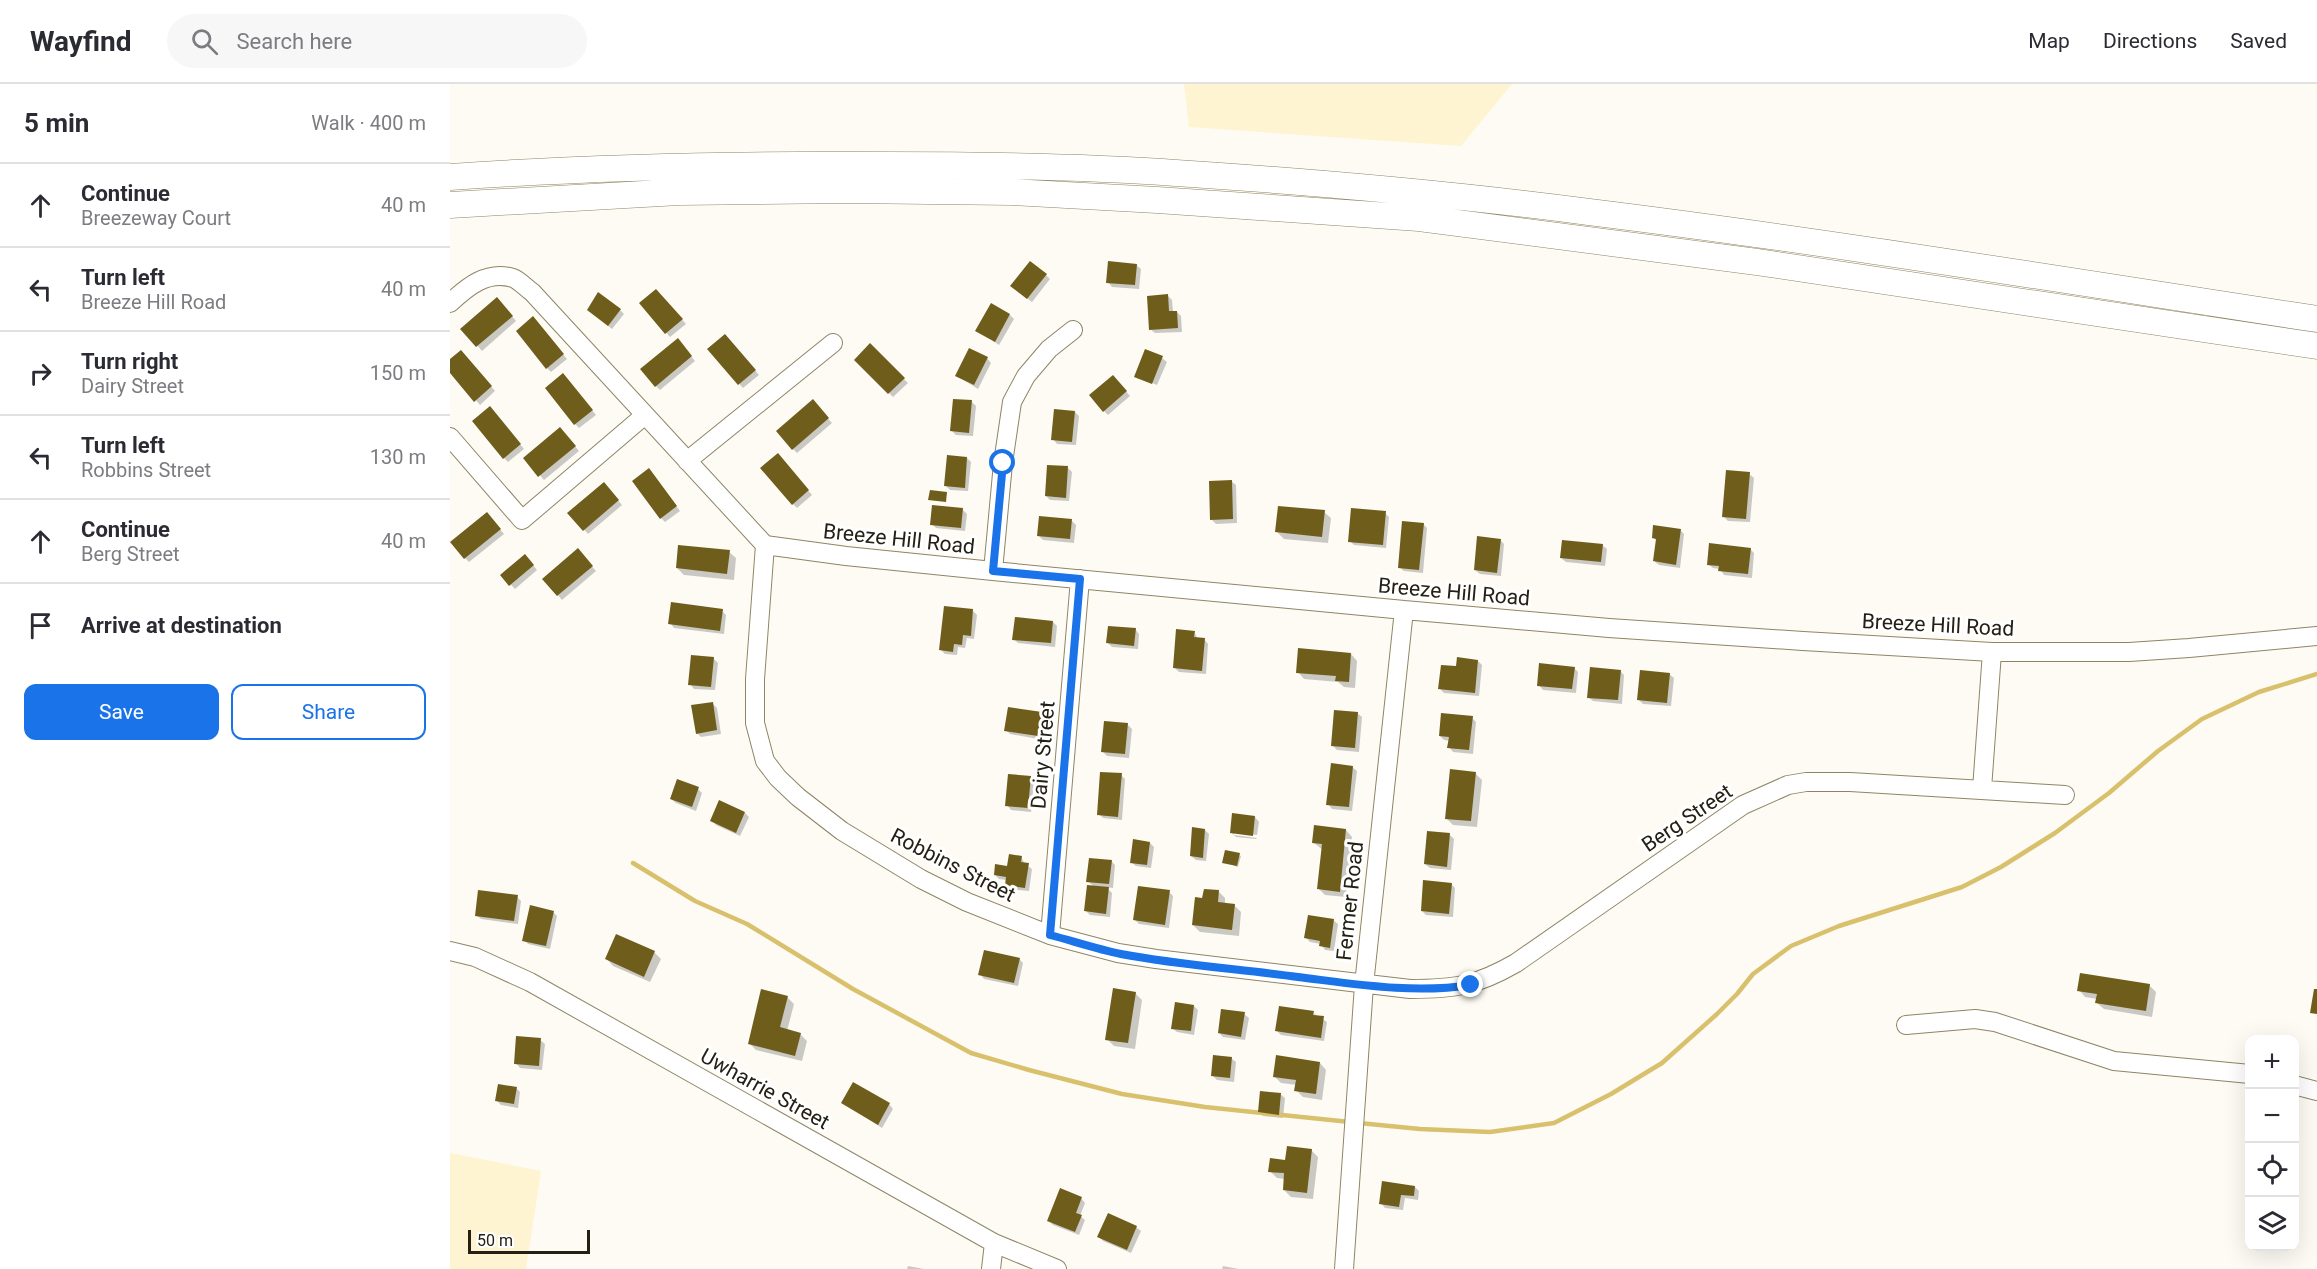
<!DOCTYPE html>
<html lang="en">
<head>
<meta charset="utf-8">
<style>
  body { margin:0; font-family:Roboto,sans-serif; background:#f7f7f7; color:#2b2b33 }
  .controls { position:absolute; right:18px; bottom:18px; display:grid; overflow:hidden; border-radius:12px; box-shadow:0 6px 24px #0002 }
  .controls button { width:54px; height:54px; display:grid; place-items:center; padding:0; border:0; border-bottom:2px solid #e1e1e2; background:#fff; color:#2b2b33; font:30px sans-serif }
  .scale { position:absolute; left:18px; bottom:15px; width:122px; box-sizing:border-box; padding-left:6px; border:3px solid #242013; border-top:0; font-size:16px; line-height:21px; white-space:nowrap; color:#242013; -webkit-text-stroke:4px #fff; paint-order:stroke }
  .stop { position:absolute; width:18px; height:18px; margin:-14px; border:4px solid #1a73e8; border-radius:50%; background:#fff }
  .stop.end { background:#1a73e8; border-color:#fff; box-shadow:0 2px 6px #0008 }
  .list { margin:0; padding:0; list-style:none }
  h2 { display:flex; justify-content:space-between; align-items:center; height:78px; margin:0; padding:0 24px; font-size:26px }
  h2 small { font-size:20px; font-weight:400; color:#7c7c81 }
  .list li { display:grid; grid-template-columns:39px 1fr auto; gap:18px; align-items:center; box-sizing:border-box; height:84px; padding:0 24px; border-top:2px solid #e1e1e2 }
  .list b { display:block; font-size:22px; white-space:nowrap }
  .list p { margin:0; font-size:20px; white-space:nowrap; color:#7c7c81 }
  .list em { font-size:20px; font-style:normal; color:#7c7c81 }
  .actions { display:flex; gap:12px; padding:18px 24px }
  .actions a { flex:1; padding:14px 0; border:2px solid #1a73e8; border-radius:12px; text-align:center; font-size:21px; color:#1a73e8 }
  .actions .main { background:#1a73e8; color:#fff }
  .icon { flex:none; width:33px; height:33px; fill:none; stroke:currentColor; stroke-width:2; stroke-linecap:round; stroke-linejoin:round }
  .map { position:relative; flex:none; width:1867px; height:1185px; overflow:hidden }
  header { display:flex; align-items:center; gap:36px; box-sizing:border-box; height:84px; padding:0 30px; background:#fff; border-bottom:2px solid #e1e1e2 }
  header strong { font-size:28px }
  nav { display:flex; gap:33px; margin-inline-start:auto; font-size:21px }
  .search { width:420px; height:54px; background:#f7f7f7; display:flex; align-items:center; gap:15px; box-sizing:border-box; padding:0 21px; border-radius:33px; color:#7c7c81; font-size:22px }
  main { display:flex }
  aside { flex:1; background:#fff }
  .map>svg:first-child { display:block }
  .built { fill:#fef4d1 }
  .shadow { fill:#0003 }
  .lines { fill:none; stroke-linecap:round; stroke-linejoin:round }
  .stream { stroke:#d9c06d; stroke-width:4.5 }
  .building { fill:#6f5d1c }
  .minor-casing { stroke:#8f8564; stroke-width:20 }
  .highway-casing { stroke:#8f8564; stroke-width:27 }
  .minor { stroke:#fff; stroke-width:18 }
  .highway { stroke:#fff; stroke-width:26 }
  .route { stroke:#1a73e8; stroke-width:8 }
  .labels { text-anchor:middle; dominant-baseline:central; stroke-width:6; stroke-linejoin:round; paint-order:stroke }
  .street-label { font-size:21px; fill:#242013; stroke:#fff }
</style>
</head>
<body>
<header>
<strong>Wayfind</strong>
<div class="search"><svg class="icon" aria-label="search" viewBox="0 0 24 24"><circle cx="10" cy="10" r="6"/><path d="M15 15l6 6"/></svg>Search here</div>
<nav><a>Map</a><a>Directions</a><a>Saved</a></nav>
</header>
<main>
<aside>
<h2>5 min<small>Walk · 400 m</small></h2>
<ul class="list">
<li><svg class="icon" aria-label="ahead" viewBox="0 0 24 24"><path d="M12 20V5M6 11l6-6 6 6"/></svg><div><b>Continue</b><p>Breezeway Court</p></div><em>40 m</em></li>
<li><svg class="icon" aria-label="left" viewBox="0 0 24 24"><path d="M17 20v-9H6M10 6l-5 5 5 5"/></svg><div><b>Turn left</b><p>Breeze Hill Road</p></div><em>40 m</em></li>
<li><svg class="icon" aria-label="right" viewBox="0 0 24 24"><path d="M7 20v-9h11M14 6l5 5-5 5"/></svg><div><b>Turn right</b><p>Dairy Street</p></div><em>150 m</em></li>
<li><svg class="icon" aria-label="left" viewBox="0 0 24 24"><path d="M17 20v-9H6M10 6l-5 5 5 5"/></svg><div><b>Turn left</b><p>Robbins Street</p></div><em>130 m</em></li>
<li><svg class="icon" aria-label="ahead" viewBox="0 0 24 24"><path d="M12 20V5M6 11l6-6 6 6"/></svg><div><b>Continue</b><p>Berg Street</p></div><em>40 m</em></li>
<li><svg class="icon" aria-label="arrive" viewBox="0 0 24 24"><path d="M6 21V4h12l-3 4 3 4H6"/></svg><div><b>Arrive at destination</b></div></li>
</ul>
<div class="actions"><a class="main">Save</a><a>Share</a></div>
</aside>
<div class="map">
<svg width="1867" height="1185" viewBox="0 0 1867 1185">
  <rect width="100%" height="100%" fill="#fdfbf4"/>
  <path class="built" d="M734,0H1062L1011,62L739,43Z
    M0,1069L91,1087L76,1185H0Z"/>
  <path class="shadow" d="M686,181L691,185L689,205L662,203L658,198Z
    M596,191L600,195L582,218L566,206Z
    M210,211L236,240L220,253L191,220Z
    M718,212L722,216L723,228H727L731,232L732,248L705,249L700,245Z
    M51,219L66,237L32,267L13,245Z
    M170,226L174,230L162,245L143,230Z
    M560,231L564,235L549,261L527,246Z
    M87,239L117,275L101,288L97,284Z
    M279,256L309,291L293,304L259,265Z
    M232,261L245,277L210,306L206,302Z
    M420,262L458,299L443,313L406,276Z
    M15,272L45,307L30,321L0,287V277Z
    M537,274L541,279L528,305L507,292Z
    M712,274L717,278L707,301L688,293V295L685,292Z
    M117,295L146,331L129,344L125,340Z
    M667,297L680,312L658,331L654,327Z
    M522,318L526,322L523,352L506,351L501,346Z
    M367,322L382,339L347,369L343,365Z
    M44,328L74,365L58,378L54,374Z
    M625,328L629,332L626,361L607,360L603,355Z
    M114,349L129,367L94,396L75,374Z
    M517,374L521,378L518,407L500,406L496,402Z
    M332,375L362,411L347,424L343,420Z
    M618,384L622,388L619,417L600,416L596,412Z
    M199,386L230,427L215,438L211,434Z
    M1299,390L1304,394L1300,438L1278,437L1273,432Z
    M781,397L786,401L787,439L766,440L762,436Z
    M158,404L172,421L138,450L120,429Z
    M512,425L517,430L515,447L486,444L482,440Z
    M874,428L881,434L878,459L834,455L827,448Z
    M935,429L939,433L936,464L904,461L900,457Z
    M41,434L54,450L19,478L15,474Z
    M622,437L626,441L624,459L593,456L588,451Z
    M973,440L977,444L973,489L954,487L949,483Z
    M1230,446L1234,450L1230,484L1209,481L1204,477L1207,457L1203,453Z
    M1050,456L1054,460L1051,492L1030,490L1025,486Z
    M1152,461L1157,465L1155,482L1116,478L1111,474Z
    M1300,465L1304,469L1302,494L1274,491L1270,485L1263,484L1258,480Z
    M279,468L286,474L284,496L234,491L227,484Z
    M132,471L146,487L112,516L95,496Z
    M79,476L87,486L65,505L52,491Z
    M272,527L276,531L274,550L224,544L220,539Z
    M523,527L527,531L524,555L517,554L515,564L508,563L507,571L495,570L491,566Z
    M603,538L607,542L605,563L568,559L564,555Z
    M685,545L689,550L688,565L662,563L658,559Z
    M744,548L748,555H754L758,560L756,590L729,588L725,584Z
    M901,570L907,577L905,604L894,603L888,598L854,595L848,588Z
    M263,574L268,579L265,606L244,605L240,600Z
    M1028,577L1032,581L1029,612L994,609L990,605L1008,584Z
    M1124,584L1128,588L1126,609L1093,606L1089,601Z
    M1170,587L1174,591L1172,620L1143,617L1138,613Z
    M1219,590L1224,594L1221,622L1193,620L1189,616Z
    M262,619L267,624L271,650L251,653L247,649Z
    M907,629L912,633L909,668L887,666L883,662Z
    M598,631L602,635L599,657L560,650L556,646Z
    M1022,634L1026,638L1023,670L1003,668L999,663L1000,657L994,656L990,652Z
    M677,640L682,645L679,674L657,672L653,668Z
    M902,683L907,687L902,727L882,725L878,720Z
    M1025,689L1032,696L1027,743L1003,741L997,735Z
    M671,691L675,695L672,736L653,734L649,730Z
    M580,693L584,697L581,728L561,726L557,721Z
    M248,705L252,709L246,727L226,719L221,715Z
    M270,718L295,729L299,733L290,752L266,741L262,736Z
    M805,733L809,738L807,751L784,748V751L781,748Z
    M755,746L759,750L756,777L746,776L741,772Z
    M896,746L902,753L896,813L875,811L869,805L873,766L864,759Z
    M784,751L807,754L806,755L786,753Z
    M1000,751L1004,755L1001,786L980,784L975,780Z
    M700,759L704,763L701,784L686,782L681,778Z
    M789,771L791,772L788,783L773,778Z
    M571,773L575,780L582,785L579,807L560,805L556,800L557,796L549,795L545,791Z
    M661,777L665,781L663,804L656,803L662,809L660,833L640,831L636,827L644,803L638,797Z
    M1001,800L1005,804L1003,833L976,831L972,827Z
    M719,808L723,812L719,844L689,840L685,836Z
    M769,808L775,814V820L784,821L791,828L789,852L750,848L743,841L754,816Z
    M67,813L71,817L68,840L31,835L26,831Z
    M103,828L107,832L100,865L78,860L74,856Z
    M883,836L888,840L884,867L875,866L871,860L860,858L856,854Z
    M204,868L211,875L200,898L163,882L157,875Z
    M569,875L573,879L568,902L534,895L530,890Z
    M1699,901L1706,908L1702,933L1654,925L1647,919V915L1635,913L1629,906Z
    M685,909L692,916L685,965L664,962L657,955Z
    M337,913L344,920L337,947L350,950L357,957L352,977L306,966L300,960Z
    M744,922L748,926L744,951L727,948L722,944Z
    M863,929L877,938L874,957L831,951L827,947Z
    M794,930L799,934L795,956L773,953L769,949Z
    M90,956L95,960L92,986L70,984L66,979Z
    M781,974L786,978L784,998L767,996L763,992Z
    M870,979L876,986L872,1016L853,1013L846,1006L847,1001L831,999L824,992Z
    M66,1004L70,1008L68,1024L51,1021L47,1017Z
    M830,1010L835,1014L833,1034L813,1032L809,1028Z
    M393,1019L439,1020L443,1025L432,1044Z
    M861,1066L868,1073L863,1115L841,1113L834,1106L835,1095L827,1094L820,1087Z
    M965,1103L969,1107L968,1116L955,1114L953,1126L935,1124L931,1119Z
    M631,1114L635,1119L630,1132L635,1136L629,1151L603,1141L599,1137Z
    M686,1143L691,1147L681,1169L653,1157L649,1153Z
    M458,1182L474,1185H457Z
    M773,1182L789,1185H772Z"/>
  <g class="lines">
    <path class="stream" d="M183,779L245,817L297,840L403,905L521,969L579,986L672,1010L755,1023L900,1038
      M909,1039L970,1045L1040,1048L1104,1039L1161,1010L1212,979L1267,930L1287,910L1303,890L1341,862L1389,842L1512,803L1551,783L1605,749L1659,709L1708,667L1752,635L1809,608L1867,590"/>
  </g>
  <path class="building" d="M580,177L597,190L577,215L560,202Z
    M658,177L687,180L685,201L656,199Z
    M206,205L233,235L215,250L189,219Z
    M148,208L171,225L158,242L137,226Z
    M718,210L719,227H727L728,244L699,246L697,212Z
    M47,213L63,232L26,263L10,245Z
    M541,219L560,230L545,258L525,247Z
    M83,232L114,270L96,285L66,247Z
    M275,250L306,286L288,301L257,265Z
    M228,254L242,272L205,303L190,285Z
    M420,259L455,294L438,310L404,276Z
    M519,264L538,273L524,301L505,292Z
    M695,265L713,272L702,300L684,293Z
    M11,266L42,302L24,318L0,289V275Z
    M113,289L143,326L124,341L95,304Z
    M663,291L677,307L653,328L639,311Z
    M363,315L379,334L342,366L326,347Z
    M503,315L522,316L519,349L500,347Z
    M40,322L71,360L53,375L22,337Z
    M604,325L625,327L622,358L601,356Z
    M110,343L126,362L88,393L73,374Z
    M328,369L359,406L342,421L310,384Z
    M497,371L517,373L515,404L494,402Z
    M597,381L618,382L616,414L595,412Z
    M199,384L227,422L210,435L182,397Z
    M1276,386L1300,388L1296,435L1272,433Z
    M782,396L783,435L760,436L759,397Z
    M154,398L169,416L133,447L117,429Z
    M480,406L497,408L496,418L478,416Z
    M482,421L513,424L511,444L480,441Z
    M828,422L875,426L872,453L825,448Z
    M901,424L936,427L933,461L898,458Z
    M37,428L51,445L14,475L0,458Z
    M589,432L622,435L620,455L587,452Z
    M952,437L974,439L969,486L948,484Z
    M1203,441L1231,445L1226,481L1203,477L1206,455L1202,454Z
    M1027,452L1051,455L1047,489L1024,486Z
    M1112,456L1153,460L1151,478L1110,474Z
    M1259,459L1301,464L1298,490L1268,487L1269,482L1257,481Z
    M228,461L280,466L277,490L226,484Z
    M128,464L143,482L107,512L92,495Z
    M75,470L84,481L59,502L50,491Z
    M221,518L273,525L270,547L218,540Z
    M494,522L523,525L521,552L513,551L512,561L504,560L503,568L489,566Z
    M565,533L603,537L601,559L562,556Z
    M658,542L686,544L684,562L656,559Z
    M726,545L745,547L744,553L755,554L752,587L723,584Z
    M848,564L901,569L899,598L885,597L886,592L846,589Z
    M241,571L264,573L261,603L238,601Z
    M1007,573L1028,576L1025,609L988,605L991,581L1006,582Z
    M1089,579L1125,583L1122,605L1087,602Z
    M1140,583L1171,586L1168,616L1137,614Z
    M1190,586L1220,589L1217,619L1187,616Z
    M263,618L267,646L246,650L241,621Z
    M558,623L599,629L595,653L554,647Z
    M884,626L908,628L905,664L881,662Z
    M991,629L1023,632L1019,666L997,664L999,653L989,652Z
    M654,637L678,639L675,670L651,668Z
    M881,679L903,682L899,723L876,721Z
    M1000,685L1026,688L1021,737L995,735Z
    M650,688L672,689L668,733L647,731Z
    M558,690L581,692L578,724L555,722Z
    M227,695L249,703L242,723L220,715Z
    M269,716L295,728L286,749L260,737Z
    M782,729L805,732L803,752L780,749Z
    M864,741L896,745L890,808L867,805L872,760L862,759Z
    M742,743L755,745L753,774L740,772Z
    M977,747L1000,749L997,783L974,780Z
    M683,755L700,758L697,781L680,779Z
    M775,766L790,769L787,782L772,779Z
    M559,770L572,772L571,778L579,779L575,804L555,801L556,793L544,791L545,780L557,782Z
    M639,774L662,776L659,800L636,798Z
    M973,796L1002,799L999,830L971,827Z
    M637,801L659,803L656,830L634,827Z
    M688,802L720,806L715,841L683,836Z
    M754,805L769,806L768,818L785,820L782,846L742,841L745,813L752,814Z
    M28,806L68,811L64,837L25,832Z
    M80,821L104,827L96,862L72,857Z
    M858,831L884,835L880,864L869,862L870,857L854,854Z
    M166,850L205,867L194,893L155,875Z
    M534,866L570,874L564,899L528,891Z
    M1630,889L1700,900L1696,927L1645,919L1647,910L1627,907Z
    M663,904L686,908L678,959L655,956Z
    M311,905L338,912L330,943L351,949L345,972L298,960Z
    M1864,905H1867V930L1860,929Z
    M725,918L744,921L741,947L721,945Z
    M829,922L864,927L863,931L874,932L871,954L825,947Z
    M771,925L795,928L791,953L768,949Z
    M66,952L91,954L89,982L64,980Z
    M763,971L782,973L780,994L761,992Z
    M826,971L870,978L866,1010L844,1007L846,996L823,993Z
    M403,998L440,1019L428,1041L391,1019Z
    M48,1000L67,1003L64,1020L45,1017Z
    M810,1007L831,1009L829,1031L808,1028Z
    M837,1062L862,1065L857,1109L833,1106L834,1089L818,1088L820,1074L835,1076Z
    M932,1097L965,1102L964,1112L951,1111L949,1123L929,1120Z
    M610,1104L632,1113L626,1129L632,1131L625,1148L597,1137Z
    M658,1129L687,1142L677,1166L647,1153Z"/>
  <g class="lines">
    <defs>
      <path id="minor" d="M0,219C17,203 37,186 63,194C69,196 76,204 82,208L315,461L396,472L543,487L954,526L1159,544L1353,557L1542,568H1679L1739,564L1867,552
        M0,353L72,436L195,331
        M237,377L383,259
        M315,461L305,595V639L315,677L328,694L348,713L392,747L471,795L517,818L600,851L668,869L706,875L960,905C1005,905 1026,902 1066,879L1293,721L1338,701L1356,698H1400L1615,711
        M543,487L553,379L562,318L576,292L599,265L623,246
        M1532,705L1542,568
        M600,851L630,495
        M0,867L25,873L80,898L544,1159L607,1185
        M1456,941L1525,935L1545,938L1664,977L1800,990
        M1844,1001L1867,1007
        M541,1185L544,1159
        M894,1185L914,901L954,526"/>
      <path id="highway" d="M0,93C144,83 289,80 434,81C531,81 629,82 726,89C864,98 1002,110 1139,128C1382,158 1625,198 1867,235
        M0,121L229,108L396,106L562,108L707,116L969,134L1307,178L1867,262"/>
    </defs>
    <use href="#minor" class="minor-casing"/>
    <use href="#highway" class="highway-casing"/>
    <use href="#minor" class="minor"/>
    <use href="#highway" class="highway"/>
  </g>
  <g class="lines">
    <path class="route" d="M553,379L543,487L630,495L600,851C623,857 647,865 671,870C729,881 789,885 848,893C905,900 963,910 1021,901"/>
  </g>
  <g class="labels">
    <g class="street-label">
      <text transform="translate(449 455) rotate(6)">Breeze Hill Road</text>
      <text transform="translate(1004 508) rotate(5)">Breeze Hill Road</text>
      <text transform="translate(1488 541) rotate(3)">Breeze Hill Road</text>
      <text transform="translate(593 671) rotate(-85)">Dairy Street</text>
      <text transform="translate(1237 734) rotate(-34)">Berg Street</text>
      <text transform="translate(503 781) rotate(27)">Robbins Street</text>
      <text transform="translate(900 817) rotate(-84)">Fermer Road</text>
      <text transform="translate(315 1005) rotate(29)">Uwharrie Street</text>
    </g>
  </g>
</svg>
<div class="controls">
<button>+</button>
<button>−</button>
<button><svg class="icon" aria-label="locate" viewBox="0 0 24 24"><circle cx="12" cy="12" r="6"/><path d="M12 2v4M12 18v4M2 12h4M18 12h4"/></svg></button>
<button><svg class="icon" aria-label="layers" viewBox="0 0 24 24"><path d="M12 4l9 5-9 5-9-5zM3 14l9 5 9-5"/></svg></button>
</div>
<div class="scale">50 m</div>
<div class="stop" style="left:553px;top:379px"></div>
<div class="stop end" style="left:1021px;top:901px"></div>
</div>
</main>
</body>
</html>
